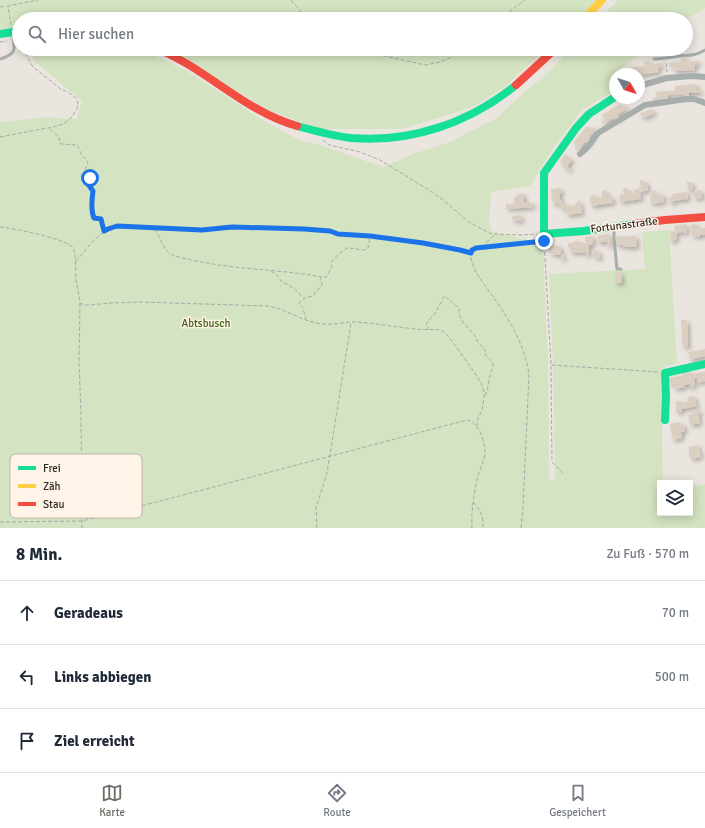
<!DOCTYPE html>
<html lang="de">
<head>
<meta charset="utf-8">
<style>
  body { margin:0; font-family:Signika,sans-serif; background:#f6f6f7; color:#1f2937 }
  .controls { position:absolute; right:12px; bottom:12px; display:grid; overflow:hidden; border-radius:0px; box-shadow:0 2px 10px #0003 }
  .controls button { width:36px; height:36px; display:grid; place-items:center; padding:0; border:0; border-bottom:1px solid #e0e1e3; background:#fff; color:#1f2937; font:20px sans-serif }
  .compass { position:absolute; left:609px; top:68px; width:36px; height:36px; border-radius:50%; background:#fff; box-shadow:0 2px 10px #0003; rotate:129deg }
  .stop { position:absolute; width:12px; height:12px; margin:-9px; border:3px solid #1a73e8; border-radius:50%; background:#fff }
  .stop.end { background:#1a73e8; border-color:#fff; box-shadow:0 1px 4px #0008 }
  .list { margin:0; padding:0; list-style:none }
  h2 { display:flex; justify-content:space-between; align-items:center; height:52px; margin:0; padding:0 16px; font-size:17px }
  h2 small { font-size:13px; font-weight:400; color:#747a83 }
  .list li { display:grid; grid-template-columns:26px 1fr auto; gap:12px; align-items:center; box-sizing:border-box; height:64px; padding:0 16px; border-top:1px solid #e0e1e3 }
  .list b { display:block; font-size:15px; white-space:nowrap }
  .list em { font-size:13px; font-style:normal; color:#747a83 }
  .icon { flex:none; width:22px; height:22px; fill:none; stroke:currentColor; stroke-width:2; stroke-linecap:round; stroke-linejoin:round }
  .map { position:relative; flex:none; width:705px; height:528px; overflow:hidden }
  .search { position:absolute; background:#fff; box-shadow:0 2px 10px #0003; left:12px; right:12px; top:12px; height:44px; display:flex; align-items:center; gap:10px; box-sizing:border-box; padding:0 14px; border-radius:22px; color:#747a83; font-size:15px }
  .sheet { height:244px; background:#fff }
  nav { display:flex; justify-content:space-around; align-items:center; box-sizing:border-box; height:56px; border-top:1px solid #e0e1e3; background:#fff; font-size:11px; color:#747a83 }
  nav a { display:grid; justify-items:center; gap:2px }
  nav .on { color:#706b65 }
  .map>svg:first-child { display:block }
  .green { fill:#d4e3c1 }
  .building { fill:#dacfc1; filter:url(#shadow) }
  .lines { fill:none; stroke-linecap:round; stroke-linejoin:round }
  .path { stroke:#a8aba8; stroke-width:1; stroke-dasharray:4 2; stroke-linecap:butt }
  .lane { stroke:#a8aeab; stroke-width:3 }
  .street { stroke:#a8aeab; stroke-width:6 }
  .fast { stroke:#16e098; stroke-width:8 }
  .slow { stroke:#ffcf43; stroke-width:8 }
  .jam { stroke:#f24e42; stroke-width:8 }
  .route { stroke:#1a73e8; stroke-width:5 }
  .labels { text-anchor:middle; dominant-baseline:central; stroke-width:3; stroke-linejoin:round; paint-order:stroke }
  .street-label { font-size:11px; fill:#2d2924; stroke:#fff4e7 }
  .park-label { font-size:11px; fill:#3b620f; stroke:#fff4e7 }
  .key { fill:#fff4e7; stroke:#c0b7ac; stroke-width:1 }
  .key-label { font-size:11px; fill:#2d2924 }
</style>
</head>
<body>
<div class="map">
<svg width="705" height="528" viewBox="0 0 705 528">
  <defs>
    <filter id="shadow"><feDropShadow dx="2.5" dy="2.5" stdDeviation="2" flood-color="#0004"/></filter>
  </defs>
  <rect width="100%" height="100%" fill="#ebe5df"/>
  <path class="green" d="M0,0H597L577,19H19V26L0,31Z
    M618,0H705V8L686,20V19H599Z
    M28,49H137L160,58L187,71L264,121L301,141L317,144L383,167L416,153L450,142L497,118L514,101L548,73L571,49H646L620,69L619,74H615V90L582,110L554,147L530,186L491,192L489,223L491,231L543,244L548,364L549,480L555,481L553,369L549,274L645,269L642,232L669,230L677,363L661,368L663,483H660V513H690V486L705,484V528H0V122L45,117L77,119L82,101L34,61Z
    M165,49H547L504,87L473,107L402,129H318L267,109Z"/>
  <path class="building" d="M681,58H687V62L699,61V64H695V70L674,71L673,66H669V63L681,62Z
    M649,61L650,65L662,63V66L658,67L659,72L639,75V74H637V69L633,70V67L645,66L644,62Z
    M696,84L697,90H701V93H689V97L684,98L683,94L669,95V96H668V100L653,101V98H657L656,92L675,91V86Z
    M620,104L623,108L626,106L628,108L617,115L620,118L615,121L613,118L603,124L601,122L605,120L602,115Z
    M653,109L654,114L642,118L640,113Z
    M587,126L591,130L594,127L596,128L589,138L592,140L588,144L585,142L578,151L575,150L578,147L573,143Z
    M565,154L572,160L567,167L571,169L570,171L563,167L564,165L560,162Z
    M640,180H642L643,182H647L648,191H644L643,187L644,191L641,192Z
    M687,182H692L693,190H688Z
    M638,187H639L641,199L620,202L619,195L624,194L623,188H627L628,193H635L634,190L638,189Z
    M561,188L562,193L559,194L560,200H562V203L565,204L566,206L576,205L575,203H579L578,201L580,200L582,213L567,215L566,209H563L560,206L559,203L553,204L551,189Z
    M606,190L607,196H612L613,203L591,206L590,196L596,195V198L602,197V191Z
    M701,190L702,198L695,199L694,191Z
    M652,191H656V195L663,194L664,202L651,204L650,196L652,195Z
    M687,192L688,199L673,201V203H670L669,197H673L672,194Z
    M519,194H524V202H527V203H533V207L506,209V204H514V198Z
    M521,215L522,221L512,220V216Z
    M686,224L687,233L684,234V232L676,233L677,239L674,240V242H671L670,231L675,232L674,226Z
    M697,224V229L705,228V235H700V237L692,236L691,225Z
    M609,234L611,246L608,247L607,242H599L600,243H598L597,236Z
    M593,236V245H589V255L586,256V252L571,253L570,247H568V243H574V241H578V243H586L585,237Z
    M616,236H622V237L636,236L637,247H623V245H616Z
    M557,245L561,248V254H564V260H561V255H553L552,253L550,254V246Z
    M593,250L599,251L600,259H596V256H593Z
    M621,272L622,283H615V273Z
    M681,320H687L688,347H683Z
    M705,349V356L690,360L688,352Z
    M690,371V374L705,372V381L697,383V378L694,379L695,386L690,387V384L685,385V387L675,389L673,383L670,384L669,378L680,376L681,377H683L682,373Z
    M694,396L697,406L683,409L681,408L682,412H676V401H681L682,403L689,402L688,397Z
    M700,410L701,412L698,413L700,423L690,425L688,415L692,414V411Z
    M680,422V425L684,424L685,431L681,432L682,438L673,440L670,424Z
    M698,445L701,457L691,459L690,455L689,456V447Z"/>
  <g class="lines">
    <path class="path" d="M291,0L307,19
      M0,7L7,6
      M499,19L525,0
      M11,25L8,6L38,0
      M0,42L7,41
      M144,49L152,52
      M354,49L425,65L440,62L450,58L461,49
      M666,63L667,72
      M636,98L638,101
      M50,129L59,137L60,143L62,144L77,145C79,148 80,151 81,154C84,158 87,159 88,164L85,169V172C89,180 90,173 88,184L93,191C92,198 91,211 94,218L101,219L104,231
      M0,137L47,128H49L63,124L71,118L77,109L78,103L76,98L71,94L61,89L33,67L25,53L18,50
      M323,140L329,145L360,152L380,160L429,190L442,199L470,223L492,234L521,235L537,234
      M0,227C12,228 68,239 73,248C77,256 75,270 76,279C77,287 79,295 80,303L84,305H90L111,303L139,302L268,306C287,309 302,322 323,324C334,325 344,322 354,322C375,323 395,327 416,329C424,330 433,329 441,330L444,332L449,337L475,373L482,385L484,392V397L482,411L478,418L477,426
      M155,229C158,235 164,249 169,253C174,257 184,258 192,260C235,270 279,269 322,277
      M544,240L551,365L658,372
      M482,247L494,235
      M76,261C87,249 100,229 117,227L202,230L232,227L303,229L330,231L338,234L370,236L423,243L460,249L471,253
      M271,271L277,275L282,282L289,285L297,291L303,298
      M80,303L79,362L81,413L82,528
      M306,320L303,308L300,305L299,303C303,298 307,297 313,296L317,290L321,287L322,284L320,280L321,278L326,277C328,274 330,271 331,268C333,265 331,263 333,260C335,258 345,248 348,248C354,248 359,250 365,250L368,248L370,236
      M427,330L428,327L426,324C429,320 432,317 435,313C438,308 442,301 444,296L458,307L459,309V313L462,321L476,337L477,341L485,350V354L493,363V366L490,375L488,387L485,397
      M551,366L552,462L563,473
      M473,502C481,511 483,515 483,528
      M0,522L82,521L168,499L467,420C478,421 484,440 485,449C486,457 480,469 478,476C474,493 471,510 472,528
      M317,528L316,508L327,473L351,323
      M521,528L523,507L529,374C525,346 510,321 494,298C486,286 473,272 471,258C470,253 472,250 476,248L543,241"/>
    <path class="lane" d="M0,59C18,54 15,48 12,32
      M654,59C663,59 671,57 680,56C692,55 694,56 705,50
      M614,229V238L617,269H621"/>
    <path class="street" d="M639,86L667,78L692,76L705,77
      M580,154L587,148L598,133L645,105L686,99H694L705,103"/>
    <path class="fast" d="M0,34L19,31
      M615,97L589,114L576,128L544,173V234L584,231L634,224
      M297,126C315,131 333,136 351,138C411,143 469,123 516,85
      M665,420L666,397L665,373L705,364"/>
    <path class="slow" d="M584,19L602,0"/>
    <path class="jam" d="M159,49C173,56 187,63 200,72C231,92 261,116 297,126
      M516,85L555,49
      M634,224L665,220L705,217"/>
  </g>
  <g class="lines">
    <path class="route" d="M90,178L88,184L93,191C92,198 91,211 94,218L101,219L104,231L108,229L117,226L202,230L232,227L304,229L330,231L338,234L370,236L423,243L460,250L471,253L472,250L476,248L544,241"/>
  </g>
  <g class="labels">
    <g class="street-label">
      <text transform="translate(624 225) rotate(-7)">Fortunastraße</text>
    </g>
    <g class="park-label">
      <text x="206" y="323">Abtsbusch</text>
    </g>
  </g>
  <rect x="10" y="454" width="132" height="64" rx="6" class="key"/>
  <rect x="18" y="466" width="18" height="4" fill="#16e098"/>
  <rect x="18" y="484" width="18" height="4" fill="#ffcf43"/>
  <rect x="18" y="502" width="18" height="4" fill="#f24e42"/>
  <g class="key-label">
    <text x="43" y="472">Frei</text>
    <text x="43" y="490">Zäh</text>
    <text x="43" y="508">Stau</text>
  </g>
</svg>
<div class="controls">
<button><svg class="icon" aria-label="layers" viewBox="0 0 24 24"><path d="M12 4l9 5-9 5-9-5zM3 14l9 5 9-5"/></svg></button>
</div>
<svg class="compass" viewBox="-18 -18 36 36"><path d="M0-13l5 13h-10z" fill="#e53935"/><path d="M0 13l5-13h-10z" fill="#747a83"/></svg>
<div class="stop" style="left:90px;top:178px"></div>
<div class="stop end" style="left:544px;top:241px"></div>
<div class="search"><svg class="icon" aria-label="search" viewBox="0 0 24 24"><circle cx="10" cy="10" r="6"/><path d="M15 15l6 6"/></svg>Hier suchen</div>
</div>
<section class="sheet">
<h2>8 Min.<small>Zu Fuß · 570 m</small></h2>
<ul class="list">
<li><svg class="icon" aria-label="ahead" viewBox="0 0 24 24"><path d="M12 20V5M6 11l6-6 6 6"/></svg><div><b>Geradeaus</b></div><em>70 m</em></li>
<li><svg class="icon" aria-label="left" viewBox="0 0 24 24"><path d="M17 20v-9H6M10 6l-5 5 5 5"/></svg><div><b>Links abbiegen</b></div><em>500 m</em></li>
<li><svg class="icon" aria-label="arrive" viewBox="0 0 24 24"><path d="M6 21V4h12l-3 4 3 4H6"/></svg><div><b>Ziel erreicht</b></div></li>
</ul>
</section>
<nav>
<a class="on"><svg class="icon" aria-label="map" viewBox="0 0 24 24"><path d="M3 6l6-2 6 2 6-2v14l-6 2-6-2-6 2zM9 4v14M15 6v14"/></svg>Karte</a>
<a><svg class="icon" aria-label="directions" viewBox="0 0 24 24"><path d="M12 3l9 9-9 9-9-9zM9 14v-3h6M13 9l2 2-2 2"/></svg>Route</a>
<a><svg class="icon" aria-label="saved" viewBox="0 0 24 24"><path d="M7 4h10v16l-5-4-5 4z"/></svg>Gespeichert</a>
</nav>
</body>
</html>
